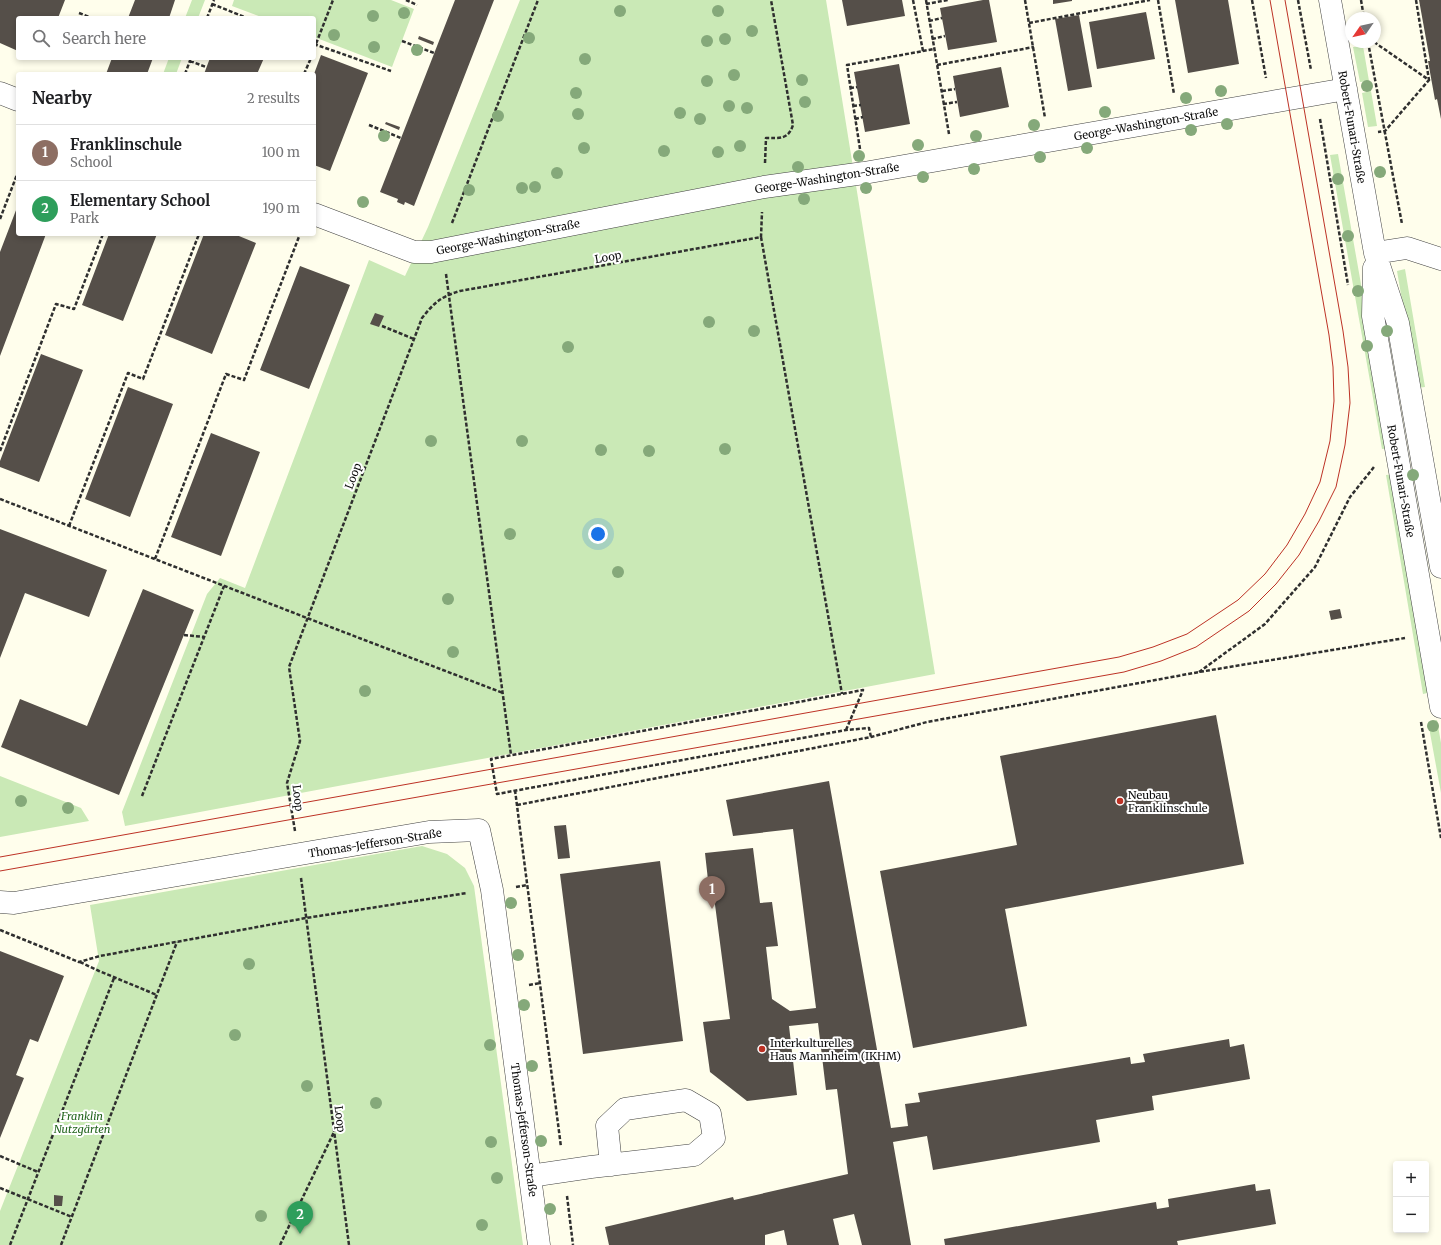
<!DOCTYPE html>
<html lang="en">
<head>
<meta charset="utf-8">
<style>
  body { margin:0; font-family:Merriweather,serif; background:#f2f2f2; color:#202124 }
  .controls { position:absolute; right:12px; bottom:12px; display:grid; overflow:hidden; border-radius:4px; box-shadow:0 2px 6px #0003 }
  .controls button { width:36px; height:36px; display:grid; place-items:center; padding:0; border:0; border-bottom:1px solid #e0e0e0; background:#fff; color:#202124; font:20px sans-serif }
  .compass { position:absolute; left:1345px; top:12px; width:36px; height:36px; border-radius:50%; background:#fff; box-shadow:0 2px 6px #0003; rotate:236deg }
  .you { position:absolute; left:598px; top:534px; width:14px; height:14px; margin:-10px; border:3px solid #fff; border-radius:50%; background:#1a73e8; box-shadow:0 0 0 6px #1a73e833 }
  .badge { display:grid; place-items:center; width:26px; height:26px; border-radius:50%; background:#111827; color:#fff; font-size:13px; font-weight:700 }
  .pin { position:absolute; translate:-50% -33px; filter:drop-shadow(0 1px 2px #0008) }
  .pin::after { content:''; position:absolute; top:21px; width:14px; height:12px; background:inherit; clip-path:polygon(0 0,100% 0,50% 100%) }
  .list { margin:0; padding:0; list-style:none }
  h2 { display:flex; justify-content:space-between; align-items:center; height:52px; margin:0; padding:0 16px; font-size:17px }
  h2 small { font-size:13px; font-weight:400; color:#757577 }
  .list li { display:grid; grid-template-columns:26px 1fr auto; gap:12px; align-items:center; box-sizing:border-box; height:56px; padding:0 16px; border-top:1px solid #e0e0e0 }
  .list b { display:block; font-size:15px; white-space:nowrap }
  .list p { margin:0; font-size:13px; white-space:nowrap; color:#757577 }
  .list em { font-size:13px; font-style:normal; color:#757577 }
  .icon { flex:none; width:22px; height:22px; fill:none; stroke:currentColor; stroke-width:2; stroke-linecap:round; stroke-linejoin:round }
  .map { position:relative; flex:none; width:1441px; height:1245px; overflow:hidden }
  .search { position:absolute; background:#fff; box-shadow:0 2px 6px #0003; left:16px; top:16px; width:300px; height:44px; display:flex; align-items:center; gap:10px; box-sizing:border-box; padding:0 14px; border-radius:4px; color:#757577; font-size:15px }
  .panel { position:absolute; background:#fff; box-shadow:0 2px 6px #0003; left:16px; top:72px; width:300px; height:164px; border-radius:4px }
  .map>svg:first-child { display:block }
  .green { fill:#cae9b6 }
  .building { fill:#554f49 }
  .lines { fill:none; stroke-linecap:round; stroke-linejoin:round }
  .minor-casing { stroke:#404040; stroke-width:23 }
  .path { stroke:#2f2f2f; stroke-width:2.5; stroke-dasharray:4 2; stroke-linecap:butt }
  .minor { stroke:#fff; stroke-width:22 }
  .tram { stroke:#bd3225; stroke-width:1 }
  .tree { fill:#85a97a }
  .poi-dot { fill:#bd3225; stroke:#fff; stroke-width:1.5 }
  .labels { text-anchor:middle; dominant-baseline:central; stroke-width:4; stroke-linejoin:round; paint-order:stroke }
  .street-label { font-size:11px; fill:#0d0d0d; stroke:#fff }
  .poi-label { font-size:11px; fill:#0d0d0d; stroke:#fff; text-anchor:start }
  .park-label { font-size:11px; font-style:italic; fill:#22641d; stroke:#fff }
</style>
</head>
<body>
<div class="map">
<svg width="1441" height="1245" viewBox="0 0 1441 1245">
  <rect width="100%" height="100%" fill="#fffeec"/>
  <path class="green" d="M192,0H205L198,18H185Z
    M234,0H391L414,9L392,67L314,37V18H264L232,6Z
    M520,0H826L935,674L125,826L122,812L207,594L220,578L245,588L369,260L405,276L428,227Z
    M1363,46L1369,81L1360,82L1353,47Z
    M169,58H182L176,74H163Z
    M1371,91L1377,126L1368,127L1362,93Z
    M1338,154L1390,448L1382,449L1330,155Z
    M1405,269L1425,387L1417,388L1397,271Z
    M1395,474L1432,692L1423,694L1386,475Z
    M1437,720L1441,743V793L1428,722Z
    M0,776L81,808L89,821L0,837Z
    M422,846L447,854L465,868L474,886L523,1245H0V1211L99,961L90,905Z"/>
  <path class="building" d="M0,0H65L58,18H18V51L0,43Z
    M135,0H175L169,18H128Z
    M455,0H494L414,206L405,202L404,205L397,202L398,199L380,192Z
    M842,0H902L905,16L847,26Z
    M983,0H989L997,42L948,50L940,8Z
    M1053,0H1072V1L1053,4Z
    M1175,0H1228L1239,64L1188,73Z
    M1419,0H1441V119L1437,99L1435,100L1428,61H1430Z
    M1146,12L1155,59L1097,69L1089,22Z
    M1079,15L1092,87L1068,91L1055,19Z
    M419,36L434,42L433,45L418,39Z
    M321,55L368,73L330,171L314,165V74Z
    M112,58H153L147,74H106Z
    M210,58H264L257,74H204Z
    M899,64L910,124L865,132L854,72Z
    M1001,67L1009,107L960,117L953,76Z
    M386,122L400,127L399,130L385,124Z
    M18,205V234H46L0,356V252Z
    M109,234H157L123,321L82,305Z
    M204,234H234L256,243L212,354L165,335Z
    M300,266L350,285L309,389L260,370Z
    M375,313L384,316L379,327L370,324Z
    M41,354L83,370L39,482L0,467V461Z
    M128,387L173,404L130,517L85,499Z
    M211,433L260,452L221,556L171,537Z
    M0,529L107,570L89,617L25,593L0,658Z
    M143,589L194,610L119,795L1,747L20,699L87,726Z
    M1340,609L1342,618L1331,620L1329,611Z
    M1216,715L1244,864L1005,909L1027,1026L913,1048L880,871L1017,845L1000,756Z
    M829,781L891,1128L908,1126L905,1104L920,1102L918,1093L1130,1057L1131,1064L1145,1062L1143,1054L1229,1039L1230,1047L1244,1044L1250,1079L1152,1096L1154,1110L1096,1120L1100,1142L933,1170L927,1136L893,1142L911,1245H862L854,1214L833,1219L839,1245H787L784,1230L765,1235V1245H609L605,1227L733,1197L734,1200L848,1174L837,1089L826,1090L818,1023L789,1026L797,1095L747,1101L710,1072L703,1022L730,1019L714,897L710,898L705,853L753,848L760,903L772,902L778,946L766,947L772,999L790,1011L816,1008L793,829L733,836L726,800Z
    M566,825L570,858L558,859L554,826Z
    M660,861L683,1041L583,1054L560,874Z
    M0,951L64,976L38,1042L30,1039L16,1075L24,1078L0,1138Z
    M1255,1184L1256,1191L1270,1189L1276,1224L1177,1241L1178,1245H945L944,1239L1156,1202L1157,1209L1169,1207L1168,1199Z
    M54,1195L63,1196L62,1206H54Z"/>
  <g class="lines">
    <defs>
      <path id="minor" d="M1330,0L1375,253L1398,323L1441,567
        M0,93L18,100
        M314,214L414,252H431L764,187L864,173L1346,89
        M1375,253L1407,248L1441,259
        M1374,268L1373,316L1441,707
        M0,902L14,903L429,832L479,830L492,890L539,1245
        M530,1176L591,1167L694,1155L714,1138L710,1114L686,1100L625,1109L607,1126L611,1165"/>
    </defs>
    <use href="#minor" class="minor-casing"/>
    <path class="path" d="M406,0L417,5
      M913,0L923,51
      M926,0L949,134
      M1025,0L1045,118
      M1158,0L1174,94
      M1252,0L1266,78
      M1298,0L1311,70
      M1361,0L1364,18
      M1416,0L1429,80H1432
      M212,4L247,18
      M926,4L948,0
      M79,13L92,18
      M207,18L214,0
      M929,21L942,18
      M1029,23L1150,0
      M932,39L945,36
      M402,41L434,53
      M1368,42L1402,224
      M1374,42L1429,80L1385,131L1378,132
      M314,44L391,71
      M314,49L333,0
      M190,61L206,67
      M937,65L1034,47
      M185,74L191,58
      M304,74L311,58
      M850,88L857,87
      M942,91L955,89
      M943,104L957,102
      M853,106L861,105
      M855,119L863,117
      M1320,119L1348,285
      M369,125L401,138
      M860,149L847,65L934,49
      M765,163L766,138C780,138 788,140 793,125L771,0
      M0,219L18,172
      M452,223L538,0
      M761,237L842,694
      M446,274L511,755
      M382,326L414,339
      M0,451L56,304L74,309L103,234
      M0,499L307,618L503,693
      M69,526L128,373L143,379L199,234
      M155,559L226,374L244,380L300,234
      M184,635L204,637
      M1199,672L1265,624L1315,567L1350,497L1374,467
      M1421,722L1441,838
      M846,730L863,690L491,759L497,794L846,730L869,728L871,737
      M515,790L561,1147
      M142,796L224,586
      M517,805L871,737L927,722L1199,672L1405,638
      M295,831L287,783L300,741L289,667L422,318C434,303 440,297 460,291L761,237L762,212
      M301,878L349,1245
      M516,887L527,885
      M0,930L79,962L100,956L306,918L467,893
      M80,962L99,971L157,995
      M529,985L540,983
      M0,1156L38,1172
      M0,1188L72,1217
      M567,1196L573,1245
      M10,1245L114,978
      M61,1245L177,942
      M280,1245L334,1132"/>
    <use href="#minor" class="minor"/>
    <path class="tram" d="M0,857L1119,657L1153,647L1187,634L1238,600L1265,574L1287,545L1305,514L1320,482L1330,441L1334,401L1333,367L1329,335L1270,0
      M0,871L1124,672L1161,661L1196,647L1249,611L1276,584L1299,555L1319,521L1336,487L1345,445L1350,403L1348,367L1343,331L1285,0"/>
  </g>
  <g class="tree">
    <circle cx="620" cy="11" r="6"/>
    <circle cx="718" cy="11" r="6"/>
    <circle cx="404" cy="13" r="6"/>
    <circle cx="373" cy="16" r="6"/>
    <circle cx="752" cy="31" r="6"/>
    <circle cx="334" cy="35" r="6"/>
    <circle cx="529" cy="38" r="6"/>
    <circle cx="725" cy="39" r="6"/>
    <circle cx="707" cy="41" r="6"/>
    <circle cx="374" cy="47" r="6"/>
    <circle cx="417" cy="50" r="6"/>
    <circle cx="585" cy="59" r="6"/>
    <circle cx="734" cy="75" r="6"/>
    <circle cx="802" cy="80" r="6"/>
    <circle cx="707" cy="81" r="6"/>
    <circle cx="1367" cy="86" r="6"/>
    <circle cx="1221" cy="91" r="6"/>
    <circle cx="576" cy="93" r="6"/>
    <circle cx="1186" cy="98" r="6"/>
    <circle cx="805" cy="102" r="6"/>
    <circle cx="729" cy="106" r="6"/>
    <circle cx="747" cy="108" r="6"/>
    <circle cx="1105" cy="112" r="6"/>
    <circle cx="680" cy="113" r="6"/>
    <circle cx="578" cy="114" r="6"/>
    <circle cx="498" cy="116" r="6"/>
    <circle cx="700" cy="119" r="6"/>
    <circle cx="1227" cy="124" r="6"/>
    <circle cx="1034" cy="125" r="6"/>
    <circle cx="1191" cy="130" r="6"/>
    <circle cx="384" cy="136" r="6"/>
    <circle cx="976" cy="136" r="6"/>
    <circle cx="918" cy="145" r="6"/>
    <circle cx="740" cy="146" r="6"/>
    <circle cx="584" cy="148" r="6"/>
    <circle cx="1087" cy="148" r="6"/>
    <circle cx="664" cy="151" r="6"/>
    <circle cx="718" cy="152" r="6"/>
    <circle cx="859" cy="156" r="6"/>
    <circle cx="1040" cy="157" r="6"/>
    <circle cx="798" cy="167" r="6"/>
    <circle cx="974" cy="169" r="6"/>
    <circle cx="1380" cy="172" r="6"/>
    <circle cx="557" cy="173" r="6"/>
    <circle cx="923" cy="177" r="6"/>
    <circle cx="1338" cy="179" r="6"/>
    <circle cx="535" cy="187" r="6"/>
    <circle cx="522" cy="188" r="6"/>
    <circle cx="866" cy="188" r="6"/>
    <circle cx="469" cy="190" r="6"/>
    <circle cx="804" cy="199" r="6"/>
    <circle cx="363" cy="202" r="6"/>
    <circle cx="1348" cy="236" r="6"/>
    <circle cx="1358" cy="291" r="6"/>
    <circle cx="709" cy="322" r="6"/>
    <circle cx="754" cy="331" r="6"/>
    <circle cx="1387" cy="331" r="6"/>
    <circle cx="1367" cy="346" r="6"/>
    <circle cx="568" cy="347" r="6"/>
    <circle cx="431" cy="441" r="6"/>
    <circle cx="522" cy="441" r="6"/>
    <circle cx="725" cy="449" r="6"/>
    <circle cx="601" cy="450" r="6"/>
    <circle cx="649" cy="451" r="6"/>
    <circle cx="1413" cy="475" r="6"/>
    <circle cx="510" cy="534" r="6"/>
    <circle cx="618" cy="572" r="6"/>
    <circle cx="448" cy="599" r="6"/>
    <circle cx="453" cy="652" r="6"/>
    <circle cx="365" cy="691" r="6"/>
    <circle cx="1433" cy="726" r="6"/>
    <circle cx="21" cy="801" r="6"/>
    <circle cx="68" cy="808" r="6"/>
    <circle cx="511" cy="903" r="6"/>
    <circle cx="518" cy="955" r="6"/>
    <circle cx="249" cy="964" r="6"/>
    <circle cx="524" cy="1005" r="6"/>
    <circle cx="235" cy="1035" r="6"/>
    <circle cx="490" cy="1045" r="6"/>
    <circle cx="532" cy="1066" r="6"/>
    <circle cx="307" cy="1086" r="6"/>
    <circle cx="376" cy="1103" r="6"/>
    <circle cx="541" cy="1141" r="6"/>
    <circle cx="491" cy="1142" r="6"/>
    <circle cx="497" cy="1178" r="6"/>
    <circle cx="550" cy="1209" r="6"/>
    <circle cx="261" cy="1216" r="6"/>
    <circle cx="482" cy="1225" r="6"/>
  </g>
  <g class="poi-dot">
    <circle cx="1120" cy="801" r="4"/>
    <circle cx="762" cy="1049" r="4"/>
  </g>
  <g class="labels">
    <g class="street-label">
      <text transform="translate(1146 124) rotate(-10)">George-Washington-Straße</text>
      <text transform="translate(1352 127) rotate(80)">Robert-Funari-Straße</text>
      <text transform="translate(827 178) rotate(-9)">George-Washington-Straße</text>
      <text transform="translate(508 237) rotate(-11)">George-Washington-Straße</text>
      <text transform="translate(608 257) rotate(-10)">Loop</text>
      <text transform="translate(353 476) rotate(-69)">Loop</text>
      <text transform="translate(1401 481) rotate(80)">Robert-Funari-Straße</text>
      <text transform="translate(298 798) rotate(83)">Loop</text>
      <text transform="translate(375 843) rotate(-9)">Thomas-Jefferson-Straße</text>
      <text transform="translate(340 1119) rotate(83)">Loop</text>
      <text transform="translate(524 1130) rotate(82)">Thomas-Jefferson-Straße</text>
    </g>
    <g class="poi-label">
      <text x="1128" y="795">Neubau<tspan x="1128" dy="13">Franklinschule</tspan></text>
      <text x="770" y="1043">Interkulturelles<tspan x="770" dy="13">Haus Mannheim (IKHM)</tspan></text>
    </g>
    <g class="park-label">
      <text x="82" y="1116">Franklin<tspan x="82" dy="13">Nutzgärten</tspan></text>
    </g>
  </g>
</svg>
<div class="controls">
<button>+</button>
<button>−</button>
</div>
<svg class="compass" viewBox="-18 -18 36 36"><path d="M0-13l5 13h-10z" fill="#e53935"/><path d="M0 13l5-13h-10z" fill="#757577"/></svg>
<div class="you"></div>
<div class="pin badge" style="left:712px;top:909px;background:#8d6e63">1</div>
<div class="pin badge" style="left:300px;top:1234px;background:#2e9e5b">2</div>
<div class="search"><svg class="icon" aria-label="search" viewBox="0 0 24 24"><circle cx="10" cy="10" r="6"/><path d="M15 15l6 6"/></svg>Search here</div>
<section class="panel">
<h2>Nearby<small>2 results</small></h2>
<ul class="list">
<li><span class="badge" style="background:#8d6e63">1</span><div><b>Franklinschule</b><p>School</p></div><em>100 m</em></li>
<li><span class="badge" style="background:#2e9e5b">2</span><div><b>Elementary School</b><p>Park</p></div><em>190 m</em></li>
</ul>
</section>
</div>
</body>
</html>
